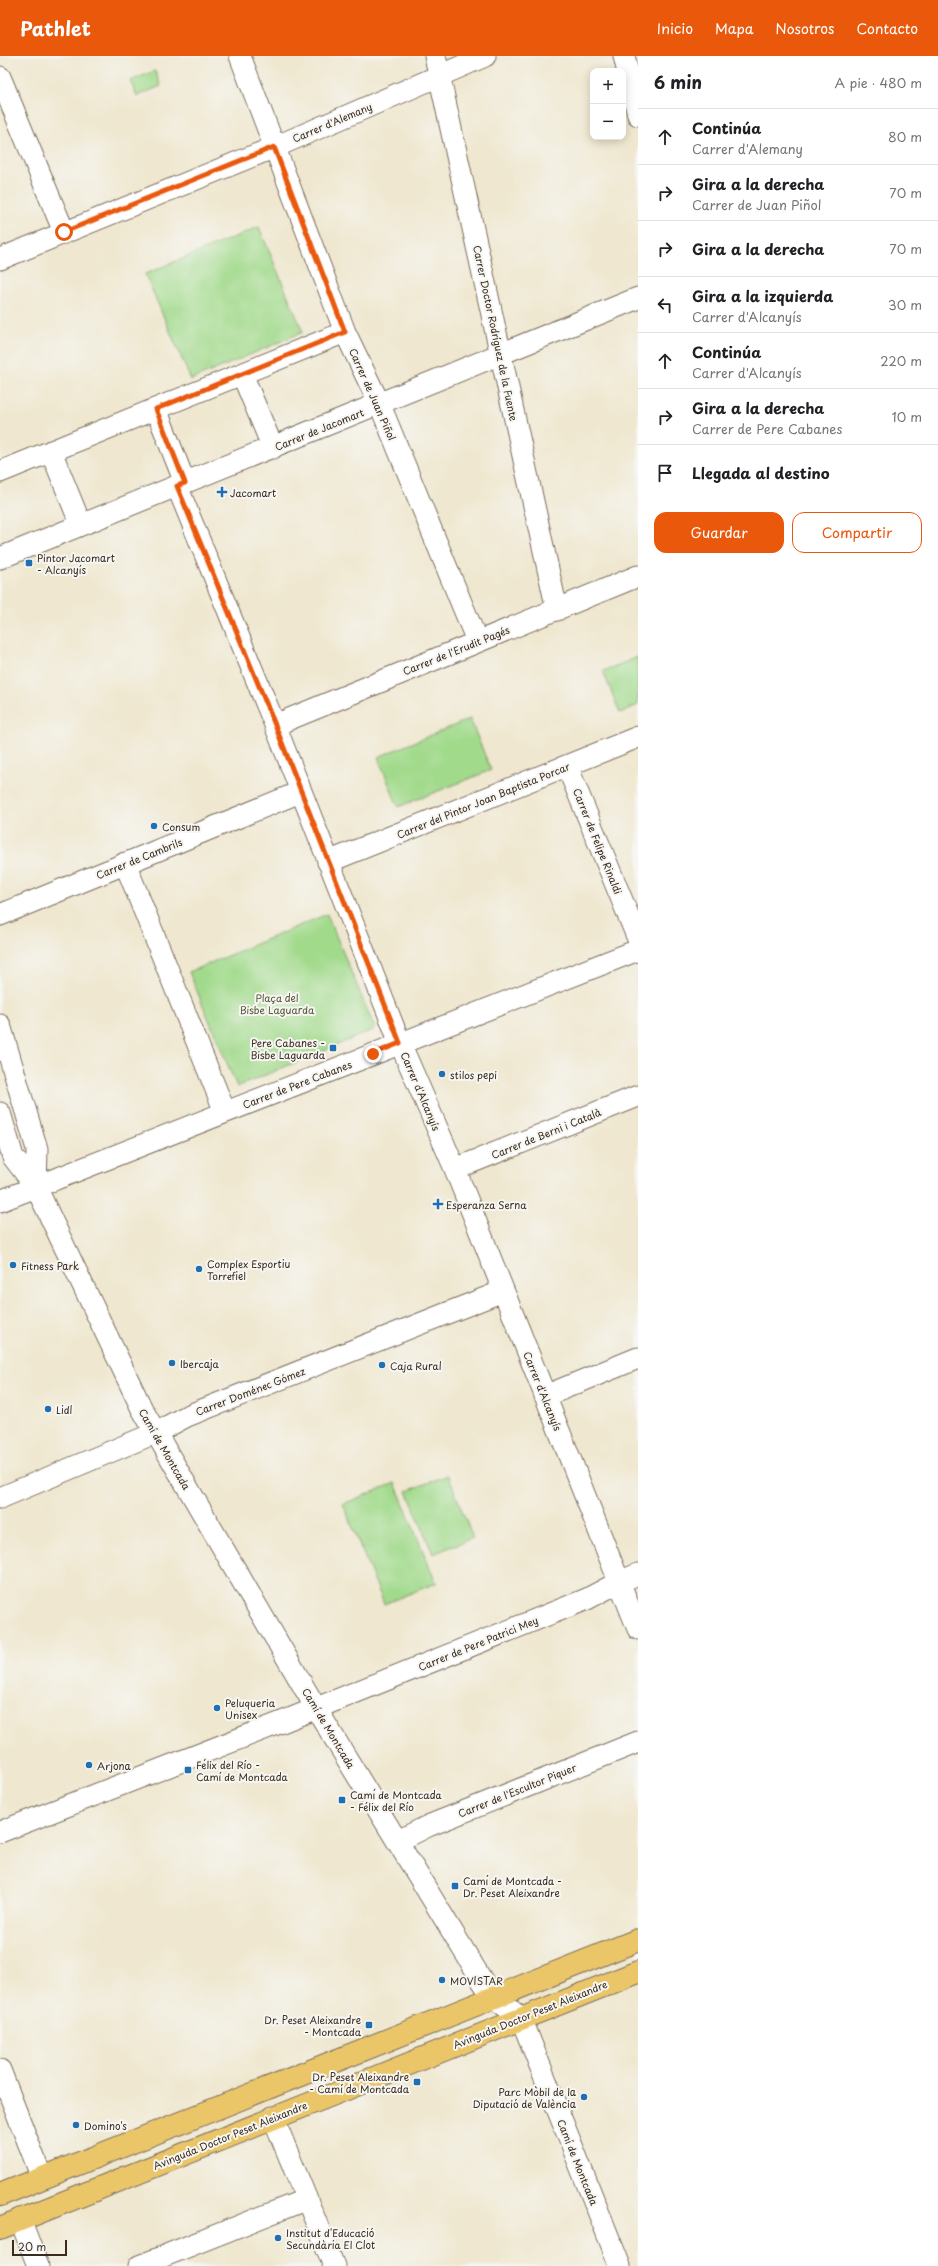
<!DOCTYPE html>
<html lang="es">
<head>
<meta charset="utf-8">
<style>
  body { margin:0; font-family:"Playpen Sans",sans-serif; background:#f6f6f6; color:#202124 }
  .controls { position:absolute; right:12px; top:12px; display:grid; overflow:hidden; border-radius:8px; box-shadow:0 2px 10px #0003 }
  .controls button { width:36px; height:36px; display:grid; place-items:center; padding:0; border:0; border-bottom:1px solid #e0e0e0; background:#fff; color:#202124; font:20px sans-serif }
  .scale { position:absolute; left:12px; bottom:10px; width:55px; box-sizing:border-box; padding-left:4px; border:2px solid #3b2a1e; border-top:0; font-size:11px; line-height:14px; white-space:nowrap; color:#3b2a1e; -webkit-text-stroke:3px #f6f6f2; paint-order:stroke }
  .stop { position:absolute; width:12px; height:12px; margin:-9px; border:3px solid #ea580c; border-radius:50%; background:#fff }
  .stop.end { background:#ea580c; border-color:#fff; box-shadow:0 1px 4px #0008 }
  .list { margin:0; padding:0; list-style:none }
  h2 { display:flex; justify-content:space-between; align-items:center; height:52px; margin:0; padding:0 16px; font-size:17px }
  h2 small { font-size:13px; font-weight:400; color:#757577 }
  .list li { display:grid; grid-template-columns:26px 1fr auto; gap:12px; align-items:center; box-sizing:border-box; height:56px; padding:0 16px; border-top:1px solid #e0e0e0 }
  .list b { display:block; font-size:15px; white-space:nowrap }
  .list p { margin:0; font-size:13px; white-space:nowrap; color:#757577 }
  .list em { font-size:13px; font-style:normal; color:#757577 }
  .actions { display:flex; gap:8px; padding:12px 16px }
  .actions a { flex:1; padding:9px 0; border:1px solid #ea580c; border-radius:12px; text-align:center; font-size:14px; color:#ea580c }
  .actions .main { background:#ea580c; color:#fff }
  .icon { flex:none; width:22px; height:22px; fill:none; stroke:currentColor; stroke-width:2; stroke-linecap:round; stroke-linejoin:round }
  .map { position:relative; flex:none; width:638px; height:2210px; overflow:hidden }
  header { display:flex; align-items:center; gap:24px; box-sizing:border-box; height:56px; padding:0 20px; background:#ea580c; color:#fff }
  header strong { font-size:19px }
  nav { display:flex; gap:22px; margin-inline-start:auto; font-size:14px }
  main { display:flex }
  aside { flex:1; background:#fff }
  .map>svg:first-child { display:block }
  .green { fill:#a2da8c; stroke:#6e8255 }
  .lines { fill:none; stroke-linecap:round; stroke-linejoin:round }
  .minor-casing { stroke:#7a6c5c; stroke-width:23 }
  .major-casing { stroke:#7a6c5c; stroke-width:24 }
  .minor { stroke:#fff; stroke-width:21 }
  .major { stroke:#ebc669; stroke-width:22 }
  .route { stroke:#ea580c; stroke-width:5 }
  .poi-dot { fill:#1f6fb2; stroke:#f6f6f2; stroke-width:1.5 }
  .labels { text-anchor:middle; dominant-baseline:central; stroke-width:4; stroke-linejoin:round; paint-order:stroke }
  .street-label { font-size:10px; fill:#3b2a1e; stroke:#f6f6f2 }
  .poi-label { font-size:10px; fill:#3b2a1e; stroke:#f6f6f2; text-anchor:start }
  .park-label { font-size:10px; fill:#55563a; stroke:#f6f6f2 }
</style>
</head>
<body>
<header>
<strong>Pathlet</strong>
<nav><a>Inicio</a><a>Mapa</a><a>Nosotros</a><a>Contacto</a></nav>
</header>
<main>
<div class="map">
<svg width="638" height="2210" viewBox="0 0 638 2210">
  <rect width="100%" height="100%" fill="#f6f6f2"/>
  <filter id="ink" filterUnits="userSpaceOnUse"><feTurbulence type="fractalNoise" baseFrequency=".025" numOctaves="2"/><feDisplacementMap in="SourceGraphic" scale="8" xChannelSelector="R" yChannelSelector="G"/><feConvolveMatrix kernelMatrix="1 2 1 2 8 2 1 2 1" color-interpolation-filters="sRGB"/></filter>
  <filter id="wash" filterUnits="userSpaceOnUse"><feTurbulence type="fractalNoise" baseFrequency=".012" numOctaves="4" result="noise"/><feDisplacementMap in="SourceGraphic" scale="16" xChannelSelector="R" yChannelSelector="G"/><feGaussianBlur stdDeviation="0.9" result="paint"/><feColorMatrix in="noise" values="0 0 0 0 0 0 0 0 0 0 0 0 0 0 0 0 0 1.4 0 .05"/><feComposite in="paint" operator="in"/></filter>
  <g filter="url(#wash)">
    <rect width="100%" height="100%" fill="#efe7cf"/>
    <path class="green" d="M155,15L161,30L137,40L130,25Z
      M259,171L303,276L191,324L145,218Z
      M638,601V649L620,657L603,615Z
      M470,663L491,714L398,751L378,701Z
      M327,858L375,973L237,1031L189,916Z
      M448,1419L473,1482L433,1498L407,1435Z
      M395,1427L436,1527L384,1548L343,1448Z"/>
  </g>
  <g filter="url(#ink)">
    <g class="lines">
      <defs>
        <path id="minor" d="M240,0L345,276L380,349L477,585
          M435,0L557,554
          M624,0L638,59
          M0,21L64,176
          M0,203L275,91L485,0
          M242,318L273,392
          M156,353L185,427
          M51,395L81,469
          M0,416L345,276
          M177,430L275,669L400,987L455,1113L638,1573
          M0,502L638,242
          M275,669L638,520
          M567,710L638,883
          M328,806L638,681
          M125,807L225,1056
          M0,859L300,736
          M0,969L37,1093L36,1131
          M0,1057L13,1101L36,1131L142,1353L316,1652L483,1926L493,1941L521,1962L620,2210
          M455,1113L638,1040
          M0,1145L638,894
          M545,1340L638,1302
          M0,1442L155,1377L187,1360L503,1235
          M0,1776L282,1666L587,1543L619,1526L638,1518
          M398,1785L428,1770L638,1686
          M0,2014L42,2122
          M273,2061L334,2210
          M20,2163L38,2210
          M139,2210L307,2143"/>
        <path id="major" d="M0,2139L638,1884
          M0,2172L638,1916"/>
      </defs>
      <use href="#minor" class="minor-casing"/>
      <use href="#major" class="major-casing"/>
      <use href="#minor" class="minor"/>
      <use href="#major" class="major"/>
    </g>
  </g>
  <g class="lines" filter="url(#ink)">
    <path class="route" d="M64,176L274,91L345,276L156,353L185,427L177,430L275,669L400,987L373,998"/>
  </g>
  <g class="poi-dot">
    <path d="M220 430h4v4h4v4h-4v4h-4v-4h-4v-4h4z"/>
    <rect x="25" y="503" width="8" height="8" rx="2"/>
    <circle cx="154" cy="770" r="4"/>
    <rect x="329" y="988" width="8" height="8" rx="2"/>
    <circle cx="442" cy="1018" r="4"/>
    <path d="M436 1142h4v4h4v4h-4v4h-4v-4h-4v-4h4z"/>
    <circle cx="13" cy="1209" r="4"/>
    <circle cx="199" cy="1213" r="4"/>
    <circle cx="172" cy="1307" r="4"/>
    <circle cx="382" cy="1309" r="4"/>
    <circle cx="48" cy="1353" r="4"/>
    <circle cx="217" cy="1652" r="4"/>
    <circle cx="89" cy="1709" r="4"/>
    <rect x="184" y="1710" width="8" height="8" rx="2"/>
    <rect x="338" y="1740" width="8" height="8" rx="2"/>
    <rect x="451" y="1826" width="8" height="8" rx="2"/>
    <circle cx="442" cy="1924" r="4"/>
    <rect x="365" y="1965" width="8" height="8" rx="2"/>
    <rect x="413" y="2022" width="8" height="8" rx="2"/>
    <circle cx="584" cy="2041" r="4"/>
    <circle cx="76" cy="2069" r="4"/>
    <circle cx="278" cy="2182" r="4"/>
  </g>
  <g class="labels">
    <g class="street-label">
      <text transform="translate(332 66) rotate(-23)">Carrer d'Alemany</text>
      <text transform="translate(496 277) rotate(78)">Carrer Doctor Rodríguez de la Fuente</text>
      <text transform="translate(373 338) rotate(66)">Carrer de Juan Piñol</text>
      <text transform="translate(319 373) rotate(-22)">Carrer de Jacomart</text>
      <text transform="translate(456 594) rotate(-22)">Carrer de l'Erudit Pagés</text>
      <text transform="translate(483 744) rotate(-22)">Carrer del Pintor Joan Baptista Porcar</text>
      <text transform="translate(598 785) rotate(68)">Carrer de Felipe Rinaldi</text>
      <text transform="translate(139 802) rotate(-22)">Carrer de Cambrils</text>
      <text transform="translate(297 1028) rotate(-21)">Carrer de Pere Cabanes</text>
      <text transform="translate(421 1035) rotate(67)">Carrer d'Alcanyís</text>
      <text transform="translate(546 1077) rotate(-22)">Carrer de Berni i Català</text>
      <text transform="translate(250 1335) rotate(-21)">Carrer Doménec Gómez</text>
      <text transform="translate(543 1335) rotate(68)">Carrer d'Alcanyís</text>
      <text transform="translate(165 1393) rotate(60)">Camí de Montcada</text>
      <text transform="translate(478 1587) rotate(-22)">Carrer de Pere Patrici Mey</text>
      <text transform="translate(329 1672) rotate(59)">Camí de Montcada</text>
      <text transform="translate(517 1734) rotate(-22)">Carrer de l'Escultor Piquer</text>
      <text transform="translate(530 1958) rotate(-22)">Avinguda Doctor Peset Aleixandre</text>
      <text transform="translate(230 2079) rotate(-22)">Avinguda Doctor Peset Aleixandre</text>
      <text transform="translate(578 2106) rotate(68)">Camí de Montcada</text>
    </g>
    <g class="poi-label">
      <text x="230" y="436">Jacomart</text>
      <text x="37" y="501">Pintor Jacomart<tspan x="37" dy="12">- Alcanyís</tspan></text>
      <text x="162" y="770">Consum</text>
      <text x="325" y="986" text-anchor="end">Pere Cabanes -<tspan x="325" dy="12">Bisbe Laguarda</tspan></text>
      <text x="450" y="1018">stilos pepi</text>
      <text x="446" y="1148">Esperanza Serna</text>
      <text x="207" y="1207">Complex Esportiu<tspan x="207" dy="12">Torrefiel</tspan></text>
      <text x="21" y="1209">Fitness Park</text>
      <text x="180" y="1307">Ibercaja</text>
      <text x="390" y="1309">Caja Rural</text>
      <text x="56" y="1353">Lidl</text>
      <text x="225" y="1646">Peluqueria<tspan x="225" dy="12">Unisex</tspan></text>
      <text x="196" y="1708">Félix del Río -<tspan x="196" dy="12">Camí de Montcada</tspan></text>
      <text x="97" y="1709">Arjona</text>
      <text x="350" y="1738">Camí de Montcada<tspan x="350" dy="12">- Félix del Río</tspan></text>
      <text x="463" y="1824">Camí de Montcada -<tspan x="463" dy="12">Dr. Peset Aleixandre</tspan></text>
      <text x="450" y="1924">MOVISTAR</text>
      <text x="361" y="1963" text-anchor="end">Dr. Peset Aleixandre<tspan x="361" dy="12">- Montcada</tspan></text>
      <text x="409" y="2020" text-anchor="end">Dr. Peset Aleixandre<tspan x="409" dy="12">- Camí de Montcada</tspan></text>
      <text x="576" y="2035" text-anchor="end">Parc Mòbil de la<tspan x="576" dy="12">Diputació de València</tspan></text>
      <text x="84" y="2069">Domino's</text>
      <text x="286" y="2176">Institut d'Educació<tspan x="286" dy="12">Secundària El Clot</tspan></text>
    </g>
    <g class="park-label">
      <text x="277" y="941">Plaça del<tspan x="277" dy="12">Bisbe Laguarda</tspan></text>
    </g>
  </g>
</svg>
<div class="controls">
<button>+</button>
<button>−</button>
</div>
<div class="scale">20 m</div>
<div class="stop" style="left:64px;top:176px"></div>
<div class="stop end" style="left:373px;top:998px"></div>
</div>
<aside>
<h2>6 min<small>A pie · 480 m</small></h2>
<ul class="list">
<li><svg class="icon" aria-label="ahead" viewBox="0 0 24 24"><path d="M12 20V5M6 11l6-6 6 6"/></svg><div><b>Continúa</b><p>Carrer d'Alemany</p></div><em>80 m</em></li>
<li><svg class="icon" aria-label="right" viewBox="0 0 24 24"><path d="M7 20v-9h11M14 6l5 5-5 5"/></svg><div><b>Gira a la derecha</b><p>Carrer de Juan Piñol</p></div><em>70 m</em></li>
<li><svg class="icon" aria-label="right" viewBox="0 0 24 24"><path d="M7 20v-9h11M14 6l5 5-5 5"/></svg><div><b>Gira a la derecha</b></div><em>70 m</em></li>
<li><svg class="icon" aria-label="left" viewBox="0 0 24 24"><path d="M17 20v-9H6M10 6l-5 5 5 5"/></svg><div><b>Gira a la izquierda</b><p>Carrer d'Alcanyís</p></div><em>30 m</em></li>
<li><svg class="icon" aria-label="ahead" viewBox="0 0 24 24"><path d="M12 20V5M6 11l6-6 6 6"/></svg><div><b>Continúa</b><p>Carrer d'Alcanyís</p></div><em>220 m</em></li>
<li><svg class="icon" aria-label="right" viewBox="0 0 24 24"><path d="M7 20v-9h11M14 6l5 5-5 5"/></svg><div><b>Gira a la derecha</b><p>Carrer de Pere Cabanes</p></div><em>10 m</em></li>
<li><svg class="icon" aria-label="arrive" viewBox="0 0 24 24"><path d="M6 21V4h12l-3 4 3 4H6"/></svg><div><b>Llegada al destino</b></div></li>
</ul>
<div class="actions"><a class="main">Guardar</a><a>Compartir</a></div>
</aside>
</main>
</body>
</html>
